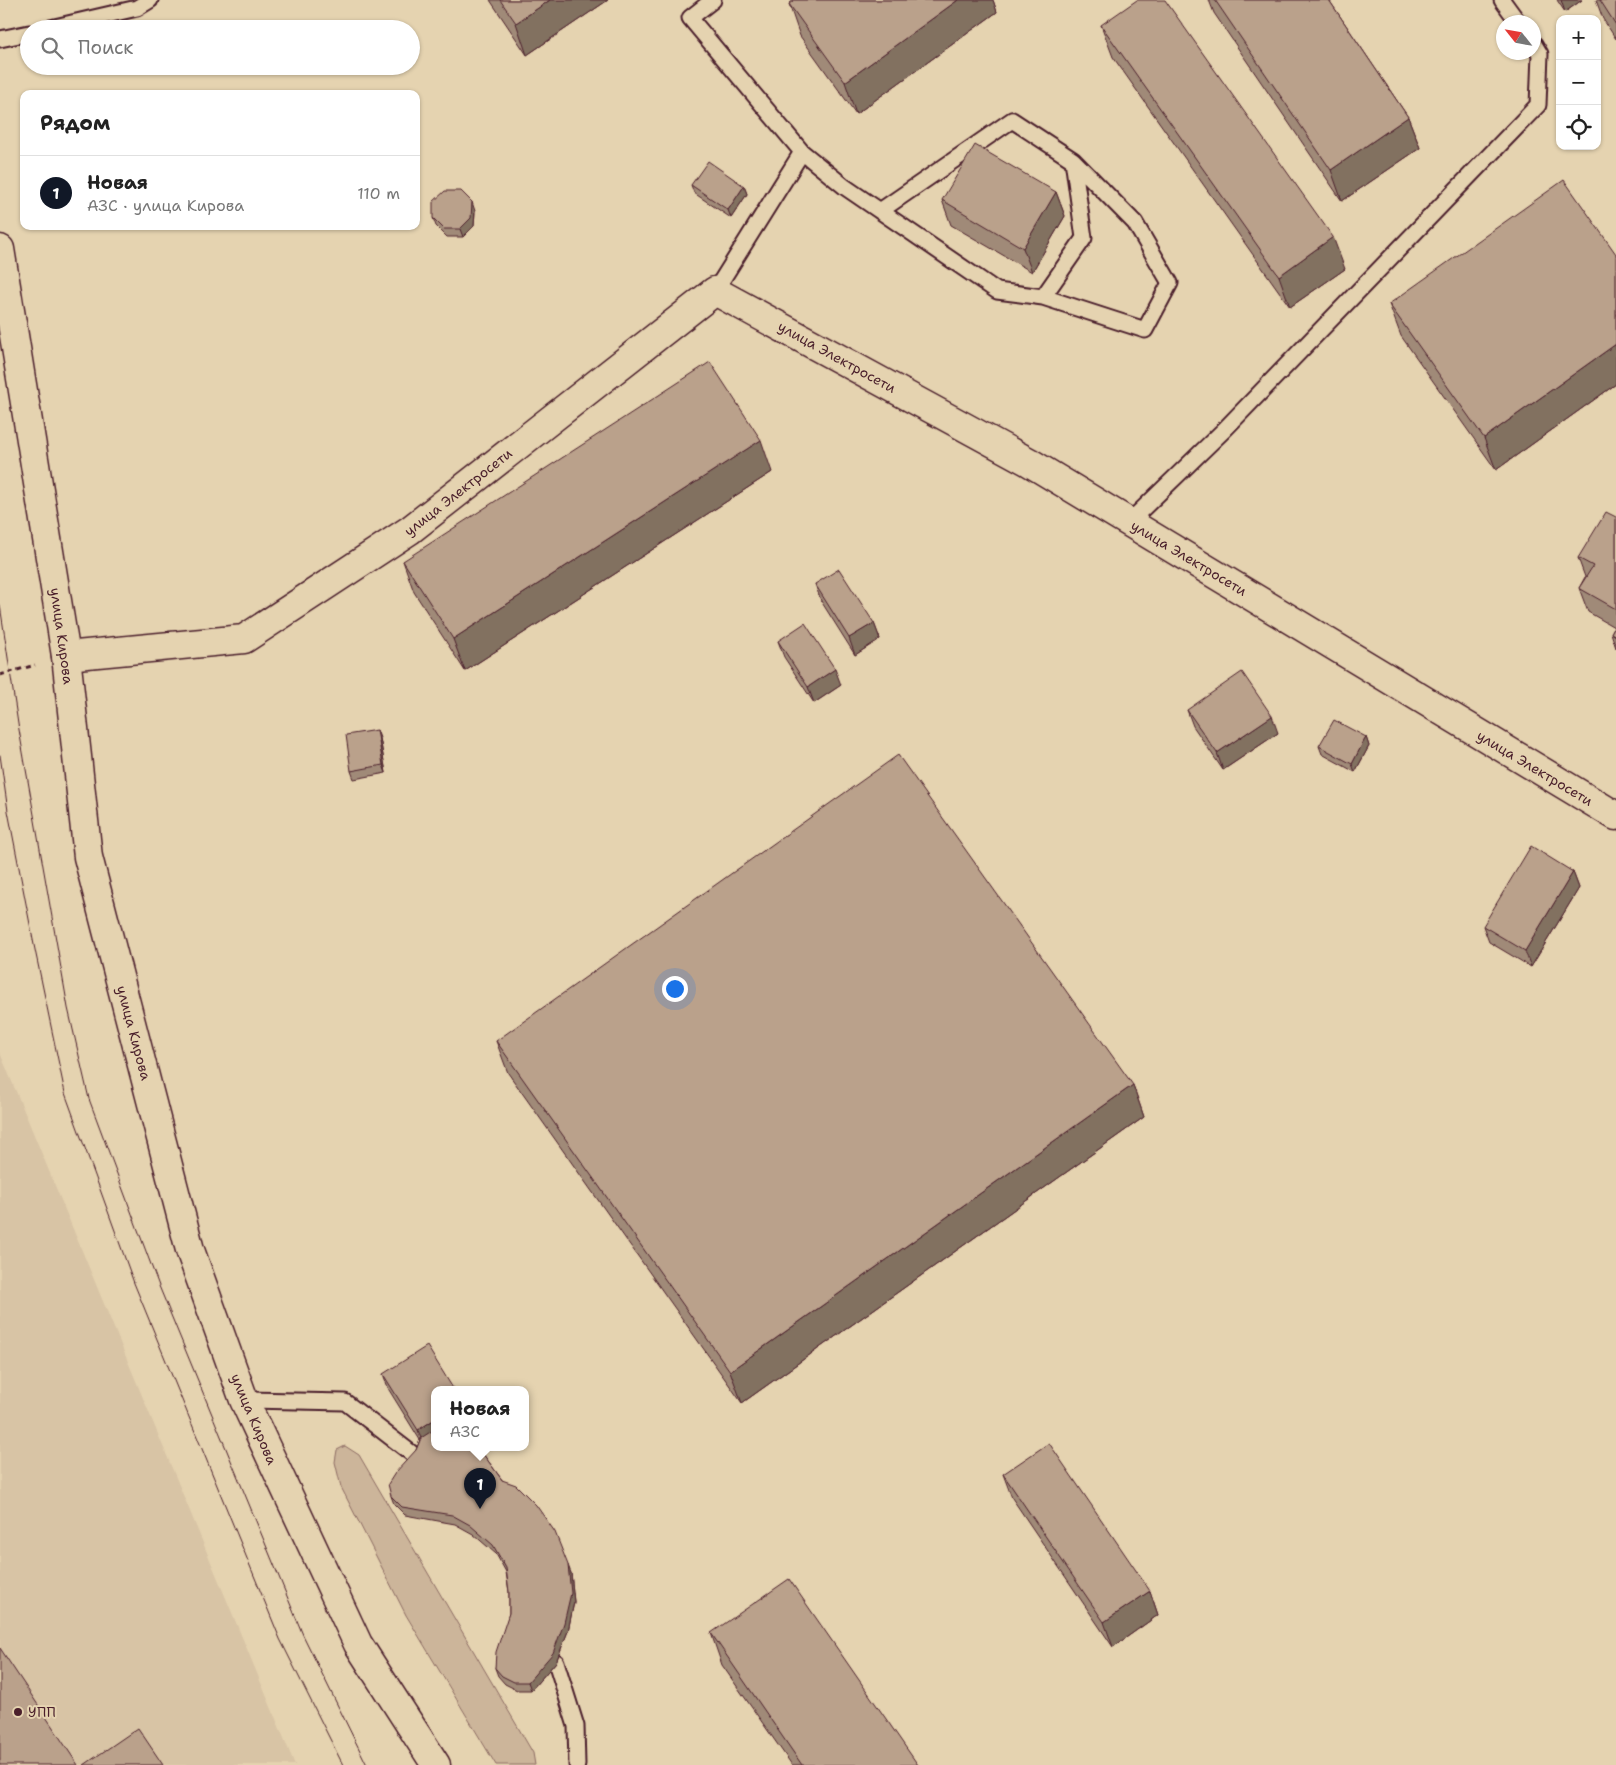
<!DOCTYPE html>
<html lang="ru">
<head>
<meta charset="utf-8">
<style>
  body { margin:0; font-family:"Shantell Sans",sans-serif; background:#f6f6f6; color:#222 }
  .controls { position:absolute; right:15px; top:15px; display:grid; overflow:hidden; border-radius:10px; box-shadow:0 1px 4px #0004 }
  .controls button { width:45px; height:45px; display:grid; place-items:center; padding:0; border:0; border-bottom:1px solid #e0e0e0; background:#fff; color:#222; font:25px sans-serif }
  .compass { position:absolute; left:1496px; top:15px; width:45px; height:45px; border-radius:50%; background:#fff; box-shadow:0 1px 4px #0004; rotate:301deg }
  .you { position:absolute; left:674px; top:988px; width:18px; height:18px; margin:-12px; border:4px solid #fff; border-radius:50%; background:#1a73e8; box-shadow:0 0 0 8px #1a73e833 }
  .badge { display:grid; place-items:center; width:32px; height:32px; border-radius:50%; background:#111827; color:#fff; font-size:16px; font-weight:700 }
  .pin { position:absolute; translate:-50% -41px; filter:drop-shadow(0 1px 2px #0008) }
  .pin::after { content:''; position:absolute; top:26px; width:18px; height:15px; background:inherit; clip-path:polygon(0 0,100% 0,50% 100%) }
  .popup { position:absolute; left:431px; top:1386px; width:98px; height:65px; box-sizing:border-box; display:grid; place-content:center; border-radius:10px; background:#fff; filter:drop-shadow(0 1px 4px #0005); font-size:16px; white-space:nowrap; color:#767676 }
  .popup b { font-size:19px; color:#222 }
  .popup::after { content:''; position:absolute; left:50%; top:100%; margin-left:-10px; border:10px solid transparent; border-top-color:#fff }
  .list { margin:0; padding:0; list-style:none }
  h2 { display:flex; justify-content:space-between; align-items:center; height:65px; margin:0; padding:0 20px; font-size:21px }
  h2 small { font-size:16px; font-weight:400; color:#767676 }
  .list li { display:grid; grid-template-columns:32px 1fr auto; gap:15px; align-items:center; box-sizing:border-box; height:75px; padding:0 20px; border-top:1px solid #e0e0e0 }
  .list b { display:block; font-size:19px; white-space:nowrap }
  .list p { margin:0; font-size:16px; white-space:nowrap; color:#767676 }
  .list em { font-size:16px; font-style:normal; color:#767676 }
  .icon { flex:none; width:28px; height:28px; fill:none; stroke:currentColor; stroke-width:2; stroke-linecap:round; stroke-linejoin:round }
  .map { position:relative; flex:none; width:1616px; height:1765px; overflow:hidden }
  .search { position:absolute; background:#fff; box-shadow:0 1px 4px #0004; left:20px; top:20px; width:400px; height:55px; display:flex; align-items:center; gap:12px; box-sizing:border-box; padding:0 18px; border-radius:28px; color:#767676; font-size:19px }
  .panel { position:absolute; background:#fff; box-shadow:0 1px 4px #0004; left:20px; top:90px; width:400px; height:140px; border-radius:10px }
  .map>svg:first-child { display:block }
  .built { fill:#d8c4a5 }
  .green { fill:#ccb59a; stroke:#8b6a62 }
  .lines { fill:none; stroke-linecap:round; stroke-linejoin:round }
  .service-casing { stroke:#4a1f2b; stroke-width:19 }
  .minor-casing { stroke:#4a1f2b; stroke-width:31 }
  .secondary-casing { stroke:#4a1f2b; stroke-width:31 }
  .path { stroke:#4a1f2b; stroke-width:3; stroke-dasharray:5 4; stroke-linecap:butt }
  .service { stroke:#e5d3b0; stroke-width:15 }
  .minor { stroke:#e5d3b0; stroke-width:28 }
  .secondary { stroke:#e5d3b0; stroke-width:28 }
  .tram { stroke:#4a1f2b; stroke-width:1 }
  .wall { fill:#a08a78; stroke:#4a1f2b }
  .shaded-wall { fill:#827161; stroke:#4a1f2b }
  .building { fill:#baa18b; stroke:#4a1f2b }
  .poi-dot { fill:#4a1f2b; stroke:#e5d3b0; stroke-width:2 }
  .labels { text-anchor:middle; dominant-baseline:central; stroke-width:4; stroke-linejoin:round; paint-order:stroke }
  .street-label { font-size:14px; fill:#4a1f2b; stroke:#e5d3b0 }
  .poi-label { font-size:14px; fill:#4a1f2b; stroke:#e5d3b0; text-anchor:start }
</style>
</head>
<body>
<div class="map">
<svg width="1616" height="1765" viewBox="0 0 1616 1765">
  <rect width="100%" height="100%" fill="#e5d3b0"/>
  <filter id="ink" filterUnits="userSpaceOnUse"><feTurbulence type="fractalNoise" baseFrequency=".02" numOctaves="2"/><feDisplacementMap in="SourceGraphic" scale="10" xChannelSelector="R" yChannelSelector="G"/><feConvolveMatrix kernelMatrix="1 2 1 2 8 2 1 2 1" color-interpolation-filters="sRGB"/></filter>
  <g filter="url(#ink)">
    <path class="built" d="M0,1053L25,1113L295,1765H0Z"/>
    <path class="green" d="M345,1446L359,1455L533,1753L535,1765H496L406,1615L341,1487L335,1462L337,1450Z"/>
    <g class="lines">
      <defs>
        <path id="service" d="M713,0L690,18L802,152L715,291
          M1502,0L1518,22
          M46,29L137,8L150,0
          M0,39L29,33
          M802,152L845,187L997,291L1043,297L1084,238L1073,160L1012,120L880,211
          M1043,297L1145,330L1170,283L1135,223L1073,160
          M1129,522L1224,430L1538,105L1540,54L1534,44
          M244,1400L345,1402L419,1459
          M556,1662L576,1726L577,1765"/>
        <path id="minor" d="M66,656L244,639L410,530L715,291L1029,462L1616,816"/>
        <path id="secondary" d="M0,249L66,656L88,857L190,1250L244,1400L358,1644L436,1765"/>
      </defs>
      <use href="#service" class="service-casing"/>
      <use href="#minor" class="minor-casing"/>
      <use href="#secondary" class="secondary-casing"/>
      <path class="path" d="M0,675L35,665"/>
      <use href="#service" class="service"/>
      <use href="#minor" class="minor"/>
      <use href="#secondary" class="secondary"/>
      <path class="tram" d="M0,605L18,724L68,1008L89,1099L159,1286L303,1635L367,1765
        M0,755L8,811L34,945L65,1093L134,1283L280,1639L343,1765"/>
    </g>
    <path class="wall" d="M490,0H608L527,55Z
      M794,0H993L997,12L856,114L800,36L789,4Z
      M1209,0H1329L1408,117L1420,148L1342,201L1214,13Z
      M1557,0H1582L1565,12Z
      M1596,0H1616V39L1603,19Z
      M1101,25L1345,269L1290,307L1113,57Z
      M691,185L744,186L747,194L731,218L694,193Z
      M1056,192L1065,216L1032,272L951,225L942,200Z
      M475,211L474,226L463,237H447L436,226L433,218Z
      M1616,254V384L1496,470L1401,336L1389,304Z
      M772,472L465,671L414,592L403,561Z
      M1616,517V648L1611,633L1614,627L1588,612L1579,588L1585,577L1578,558Z
      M815,584L874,623L880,639L855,655L821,601Z
      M778,641L841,685L814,703L784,657Z
      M1187,710L1278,733L1223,770L1193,726Z
      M1366,737L1369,746L1355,772L1322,754L1319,746Z
      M380,738L386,773L354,779L351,771Z
      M1573,872L1579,888L1531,967L1489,942L1483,926Z
      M496,1041L1133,1085L1144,1117L742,1403L508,1073Z
      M383,1374L483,1454L571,1573L574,1602L568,1631L556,1662L531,1690H517L505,1684L498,1676L495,1668L509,1613V1592L506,1572L496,1554L473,1534L455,1524L405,1515L394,1504L391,1496L416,1450L420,1440L389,1390Z
      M1003,1474L1150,1591L1158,1615L1113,1647L1012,1498Z
      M711,1633L918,1765H792L722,1665Z"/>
    <path class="shaded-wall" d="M550,0H608L527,55L516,23Z
      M958,0H993L997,12L856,114L845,82Z
      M1561,0H1582L1565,12Z
      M1408,117L1420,148L1342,201L1331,170Z
      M744,186L747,194L731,218L728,210Z
      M1056,192L1065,216L1032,272L1023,248Z
      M472,202L475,211L474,226L463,237L460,229Z
      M1333,237L1345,269L1290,307L1279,276Z
      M1616,344V384L1496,470L1484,438Z
      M761,440L772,472L465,671L453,639Z
      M874,623L880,639L855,655L849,638Z
      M835,669L841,685L814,703L808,687Z
      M1272,716L1278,733L1223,770L1217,753Z
      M377,730L380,738L386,773L383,765Z
      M1366,737L1369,746L1355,772L1352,764Z
      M1573,872L1579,888L1531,967L1525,951Z
      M1133,1085L1144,1117L742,1403L730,1371Z
      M435,1419V1440L424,1447L418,1430Z
      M568,1565L571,1573L574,1602L568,1631L556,1662L531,1690L528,1682Z
      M1150,1591L1158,1615L1113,1647L1104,1622Z"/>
    <path class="building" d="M500,0H550L516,23Z
      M794,0H958L845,82L789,4Z
      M1137,0H1165L1333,237L1279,276L1101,25Z
      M1215,0H1329L1408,117L1331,170Z
      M1600,0H1616V25Z
      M975,145L1056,192L1023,248L942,200Z
      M708,161L744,186L728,210L691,185Z
      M1564,180L1616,254V344L1484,438L1389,304Z
      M445,191H461L472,202L471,218L460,229H444L433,218V202Z
      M710,362L761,440L453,639L403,561Z
      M1606,512L1616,517V609L1579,588L1593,566L1578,558Z
      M839,569L874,623L849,638L815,584Z
      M805,623L835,669L808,687L778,641Z
      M1616,624V636L1611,633Z
      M1242,672L1272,716L1217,753L1187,710Z
      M1334,720L1366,737L1352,764L1319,746Z
      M377,730L383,765L351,771L346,735Z
      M898,755L1133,1085L730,1371L496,1041Z
      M1531,846L1573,872L1525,951L1483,926Z
      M427,1346L454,1390H435V1419L418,1430L383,1374Z
      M435,1429V1448H480L483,1454L502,1480L516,1485L536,1505L555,1532L568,1565L571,1593L564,1623L553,1653L528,1682H514L502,1676L495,1668L496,1652L509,1613V1592L506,1568L493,1545L470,1525L452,1515L402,1507L391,1496L388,1484L395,1473L416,1450L421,1438Z
      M1049,1443L1150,1591L1104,1622L1003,1474Z
      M789,1579L918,1765H802L711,1633Z
      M0,1648L78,1765H0Z
      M138,1728L163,1765H84Z"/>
  </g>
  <circle class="poi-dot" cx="18" cy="1712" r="5"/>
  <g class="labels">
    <g class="street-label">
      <text transform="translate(837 357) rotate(29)">улица Электросети</text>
      <text transform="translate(458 492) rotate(-38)">улица Электросети</text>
      <text transform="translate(1189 558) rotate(31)">улица Электросети</text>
      <text transform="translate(62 636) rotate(82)">улица Кирова</text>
      <text transform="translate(1535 768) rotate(31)">улица Электросети</text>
      <text transform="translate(134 1033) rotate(75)">улица Кирова</text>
      <text transform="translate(254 1419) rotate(67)">улица Кирова</text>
    </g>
    <g class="poi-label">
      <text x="28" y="1712">УПП</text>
    </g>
  </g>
</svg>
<div class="controls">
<button>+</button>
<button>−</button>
<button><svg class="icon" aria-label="locate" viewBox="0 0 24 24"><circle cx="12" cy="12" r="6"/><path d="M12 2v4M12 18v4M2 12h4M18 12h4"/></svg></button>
</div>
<svg class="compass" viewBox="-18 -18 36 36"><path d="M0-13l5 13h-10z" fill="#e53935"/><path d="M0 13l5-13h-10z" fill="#767676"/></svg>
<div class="you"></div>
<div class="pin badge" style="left:480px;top:1509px">1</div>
<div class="popup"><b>Новая</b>АЗС</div>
<div class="search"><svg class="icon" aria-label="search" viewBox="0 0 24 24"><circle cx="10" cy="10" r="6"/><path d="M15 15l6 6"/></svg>Поиск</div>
<section class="panel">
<h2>Рядом<small></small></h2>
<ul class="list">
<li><span class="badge">1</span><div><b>Новая</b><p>АЗС · улица Кирова</p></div><em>110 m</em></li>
</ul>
</section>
</div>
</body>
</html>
